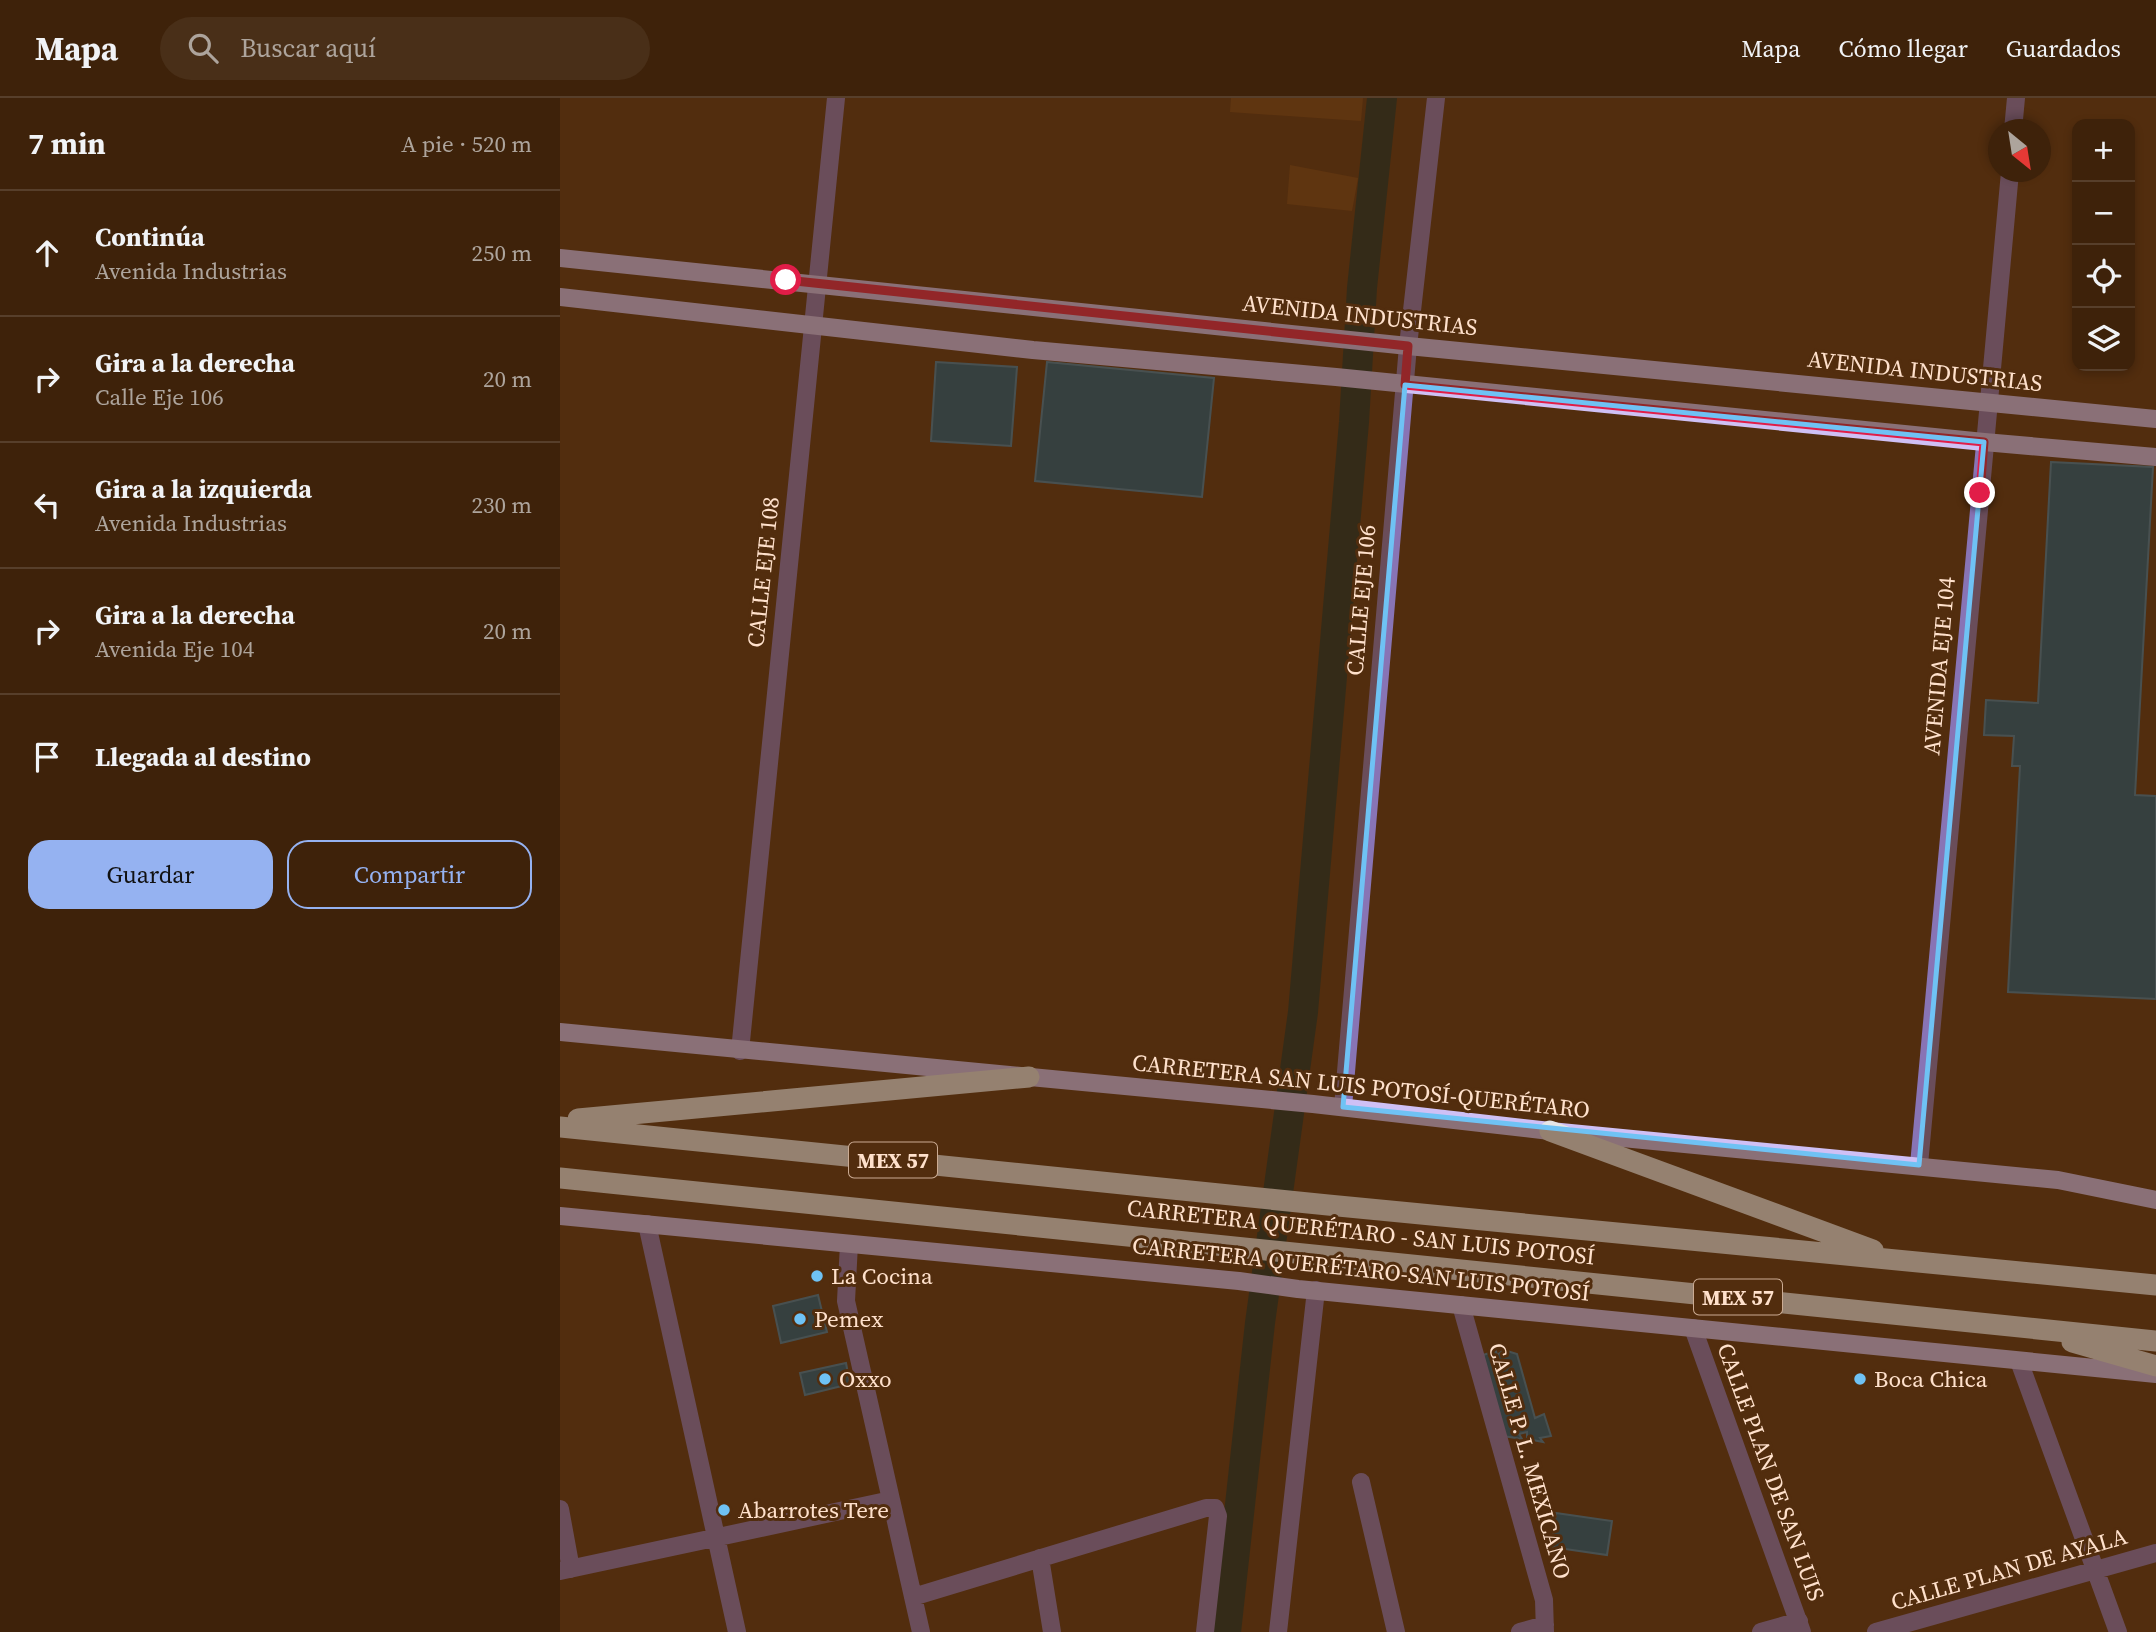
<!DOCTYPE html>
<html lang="es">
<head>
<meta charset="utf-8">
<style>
  body { margin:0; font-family:"Source Serif 4",serif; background:#492f18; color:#f1f3f6 }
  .controls { position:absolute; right:21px; top:21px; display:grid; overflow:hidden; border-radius:14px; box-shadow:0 4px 10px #0003 }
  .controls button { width:63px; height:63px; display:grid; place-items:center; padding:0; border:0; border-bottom:2px solid #573f2b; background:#3e220a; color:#f1f3f6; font:35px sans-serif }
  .compass { position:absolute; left:1428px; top:21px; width:63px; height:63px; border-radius:50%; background:#3e220a; box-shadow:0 4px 10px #0003; rotate:150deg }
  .stop { position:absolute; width:21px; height:21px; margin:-16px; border:5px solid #e11d48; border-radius:50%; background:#fff }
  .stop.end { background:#e11d48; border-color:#fff; box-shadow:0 2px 7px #0008 }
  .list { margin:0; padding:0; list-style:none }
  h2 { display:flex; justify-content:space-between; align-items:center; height:91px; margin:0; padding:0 28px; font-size:30px }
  h2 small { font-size:23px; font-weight:400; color:#ada49c }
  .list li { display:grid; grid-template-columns:46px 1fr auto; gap:21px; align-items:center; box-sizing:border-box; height:126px; padding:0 28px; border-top:2px solid #573f2b }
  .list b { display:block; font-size:26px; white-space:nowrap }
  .list p { margin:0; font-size:23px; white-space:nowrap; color:#ada49c }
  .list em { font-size:23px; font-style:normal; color:#ada49c }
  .actions { display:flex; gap:14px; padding:21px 28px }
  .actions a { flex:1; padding:16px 0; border:2px solid #95b2f1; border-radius:21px; text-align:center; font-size:24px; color:#95b2f1 }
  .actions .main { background:#95b2f1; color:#111 }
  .icon { flex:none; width:38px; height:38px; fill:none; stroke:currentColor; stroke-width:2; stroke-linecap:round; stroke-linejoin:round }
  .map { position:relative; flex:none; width:1596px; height:1534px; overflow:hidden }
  header { display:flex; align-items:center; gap:42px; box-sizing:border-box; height:98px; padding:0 35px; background:#3e220a; border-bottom:2px solid #573f2b }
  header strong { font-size:33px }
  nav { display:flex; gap:38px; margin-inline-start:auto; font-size:24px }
  .search { width:490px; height:63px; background:#492f18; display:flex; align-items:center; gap:18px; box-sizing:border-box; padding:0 24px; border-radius:38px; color:#ada49c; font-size:26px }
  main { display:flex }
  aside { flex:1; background:#3e220a }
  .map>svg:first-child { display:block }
  .green { fill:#703e12 }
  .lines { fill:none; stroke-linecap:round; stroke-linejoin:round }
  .river { stroke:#112924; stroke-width:30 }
  .building { fill:#15587b; stroke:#3d7ba0; stroke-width:2 }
  .minor { stroke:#8874b5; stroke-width:18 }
  .major { stroke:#cfc0f5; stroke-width:18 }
  .highway { stroke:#e6e6e6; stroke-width:21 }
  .route { stroke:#e11d48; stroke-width:9 }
  .marked { fill:none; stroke:#6fc2f4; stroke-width:5; stroke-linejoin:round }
  .poi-dot { fill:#6fc2f4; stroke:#522d0e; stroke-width:2.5 }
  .labels { text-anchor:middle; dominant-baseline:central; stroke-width:6; stroke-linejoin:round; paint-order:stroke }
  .shield { fill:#522d0e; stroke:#cbab93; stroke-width:2 }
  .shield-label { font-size:21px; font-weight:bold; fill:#ffe1cc }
  .street-label { font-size:23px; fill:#ffe1cc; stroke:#522d0e }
  .poi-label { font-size:23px; fill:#ffe1cc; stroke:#522d0e; text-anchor:start }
</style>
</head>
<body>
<header>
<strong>Mapa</strong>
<div class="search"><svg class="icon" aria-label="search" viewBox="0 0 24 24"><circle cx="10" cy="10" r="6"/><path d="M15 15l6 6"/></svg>Buscar aquí</div>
<nav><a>Mapa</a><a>Cómo llegar</a><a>Guardados</a></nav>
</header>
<main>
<aside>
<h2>7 min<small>A pie · 520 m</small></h2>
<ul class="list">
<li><svg class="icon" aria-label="ahead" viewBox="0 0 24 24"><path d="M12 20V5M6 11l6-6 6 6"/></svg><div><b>Continúa</b><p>Avenida Industrias</p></div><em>250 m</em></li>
<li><svg class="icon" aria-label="right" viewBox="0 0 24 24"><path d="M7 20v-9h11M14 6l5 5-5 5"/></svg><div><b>Gira a la derecha</b><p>Calle Eje 106</p></div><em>20 m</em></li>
<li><svg class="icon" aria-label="left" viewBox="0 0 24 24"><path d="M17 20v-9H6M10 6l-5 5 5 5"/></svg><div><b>Gira a la izquierda</b><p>Avenida Industrias</p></div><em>230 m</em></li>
<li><svg class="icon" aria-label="right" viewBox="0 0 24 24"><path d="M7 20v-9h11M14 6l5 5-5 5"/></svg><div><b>Gira a la derecha</b><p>Avenida Eje 104</p></div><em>20 m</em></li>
<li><svg class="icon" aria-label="arrive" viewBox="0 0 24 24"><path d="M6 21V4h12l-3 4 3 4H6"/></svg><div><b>Llegada al destino</b></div></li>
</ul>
<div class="actions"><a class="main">Guardar</a><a>Compartir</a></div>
</aside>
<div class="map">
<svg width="1596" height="1534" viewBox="0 0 1596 1534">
  <rect width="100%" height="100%" fill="#522d0e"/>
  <path class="green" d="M671,0H803L801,23L670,14Z
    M730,67L798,80L792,113L727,106Z"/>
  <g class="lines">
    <path class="river" d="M666,1534L700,1225L743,914L794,324L802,190L822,0"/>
  </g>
  <path class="building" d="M376,264L457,269L451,348L371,343Z
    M487,264L654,280L642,399L475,383Z
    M1491,364L1593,369L1575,697L1596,698V901L1448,894L1460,668H1452L1454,638L1424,637L1426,602L1478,605Z
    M258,1197L267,1234L221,1245L213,1208Z
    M944,1252L957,1256L975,1320L984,1316L991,1338L980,1340L983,1344L967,1341V1334L959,1336L962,1341L943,1338L923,1257L936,1253L937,1257Z
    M286,1265L290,1286L245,1297L240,1275Z
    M996,1415L1052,1423L1047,1457L991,1449Z"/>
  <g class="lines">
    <path class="minor" d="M1453,32L1456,0
      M180,953L276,0
      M783,1009L848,248L876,0
      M1359,1067L1450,74
      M87,1126L177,1534
      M289,1146L286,1203L361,1534
      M901,1207L984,1502L985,1534
      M1133,1230L1242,1534
      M1459,1263L1558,1534
      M801,1384L836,1534
      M0,1411L11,1471
      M480,1460L492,1534
      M0,1473L331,1402
      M353,1499L646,1410H655L658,1418L645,1534
      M718,1534L756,1192
      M960,1534L985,1527
      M1201,1534L1239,1523
      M1316,1534L1596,1455"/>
    <path class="major" d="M0,160L848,248L1596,321
      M0,199L473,252L776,279L1424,344L1596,359
      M0,934L753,1006L990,1033L1498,1082L1596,1102
      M0,1118L679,1183L738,1191L1596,1276"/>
    <path class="highway" d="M18,1021L469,979
      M0,1029L768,1107L1596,1187
      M990,1033L1313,1152
      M0,1080L1596,1243
      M1512,1244L1596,1268"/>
  </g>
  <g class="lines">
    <path class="route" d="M226,182L848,248L845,287L1424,344L1420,395"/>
  </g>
  <path d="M0 0H1596V1534H0ZM845,287L1424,344L1359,1067L783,1009Z" fill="#522d0e" fill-opacity=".55" fill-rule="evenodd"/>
  <path class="marked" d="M845,287L1424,344L1359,1067L783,1009Z"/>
  <g class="poi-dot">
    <circle cx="257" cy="1178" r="7"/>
    <circle cx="240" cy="1221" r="7"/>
    <circle cx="265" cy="1281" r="7"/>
    <circle cx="1300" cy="1281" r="7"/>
    <circle cx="164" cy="1412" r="7"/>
  </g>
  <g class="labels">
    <g class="shield">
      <rect x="289" y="1044.5" width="88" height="35" rx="5"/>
      <rect x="1134" y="1181.5" width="88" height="35" rx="5"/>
    </g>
    <g class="shield-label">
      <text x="333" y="1062">MEX 57</text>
      <text x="1178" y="1199">MEX 57</text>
    </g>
    <g class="street-label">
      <text transform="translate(800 217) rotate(6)">AVENIDA INDUSTRIAS</text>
      <text transform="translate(1365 273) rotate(6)">AVENIDA INDUSTRIAS</text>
      <text transform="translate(203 474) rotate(-84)">CALLE EJE 108</text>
      <text transform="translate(801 502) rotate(-85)">CALLE EJE 106</text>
      <text transform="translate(1379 568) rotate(-85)">AVENIDA EJE 104</text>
      <text transform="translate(801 988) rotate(6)">CARRETERA SAN LUIS POTOSÍ-QUERÉTARO</text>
      <text transform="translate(801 1134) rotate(6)">CARRETERA QUERÉTARO - SAN LUIS POTOSÍ</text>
      <text transform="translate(801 1171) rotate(6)">CARRETERA QUERÉTARO-SAN LUIS POTOSÍ</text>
      <text transform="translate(970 1363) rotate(74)">CALLE P. L. MEXICANO</text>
      <text transform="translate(1211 1374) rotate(70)">CALLE PLAN DE SAN LUIS</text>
      <text transform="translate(1449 1471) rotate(-16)">CALLE PLAN DE AYALA</text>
    </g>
    <g class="poi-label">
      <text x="271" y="1178">La Cocina</text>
      <text x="254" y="1221">Pemex</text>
      <text x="279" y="1281">Oxxo</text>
      <text x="1314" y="1281">Boca Chica</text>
      <text x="178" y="1412">Abarrotes Tere</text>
    </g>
  </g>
</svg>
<div class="controls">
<button>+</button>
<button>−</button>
<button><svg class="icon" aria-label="locate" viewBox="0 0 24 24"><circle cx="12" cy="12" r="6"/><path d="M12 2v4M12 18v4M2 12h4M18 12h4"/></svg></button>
<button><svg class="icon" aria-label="layers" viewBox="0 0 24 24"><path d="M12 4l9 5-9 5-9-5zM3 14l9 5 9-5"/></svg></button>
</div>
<svg class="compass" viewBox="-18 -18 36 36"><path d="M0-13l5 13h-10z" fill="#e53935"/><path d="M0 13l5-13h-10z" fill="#ada49c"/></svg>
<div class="stop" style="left:226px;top:182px"></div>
<div class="stop end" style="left:1420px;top:395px"></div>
</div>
</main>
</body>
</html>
